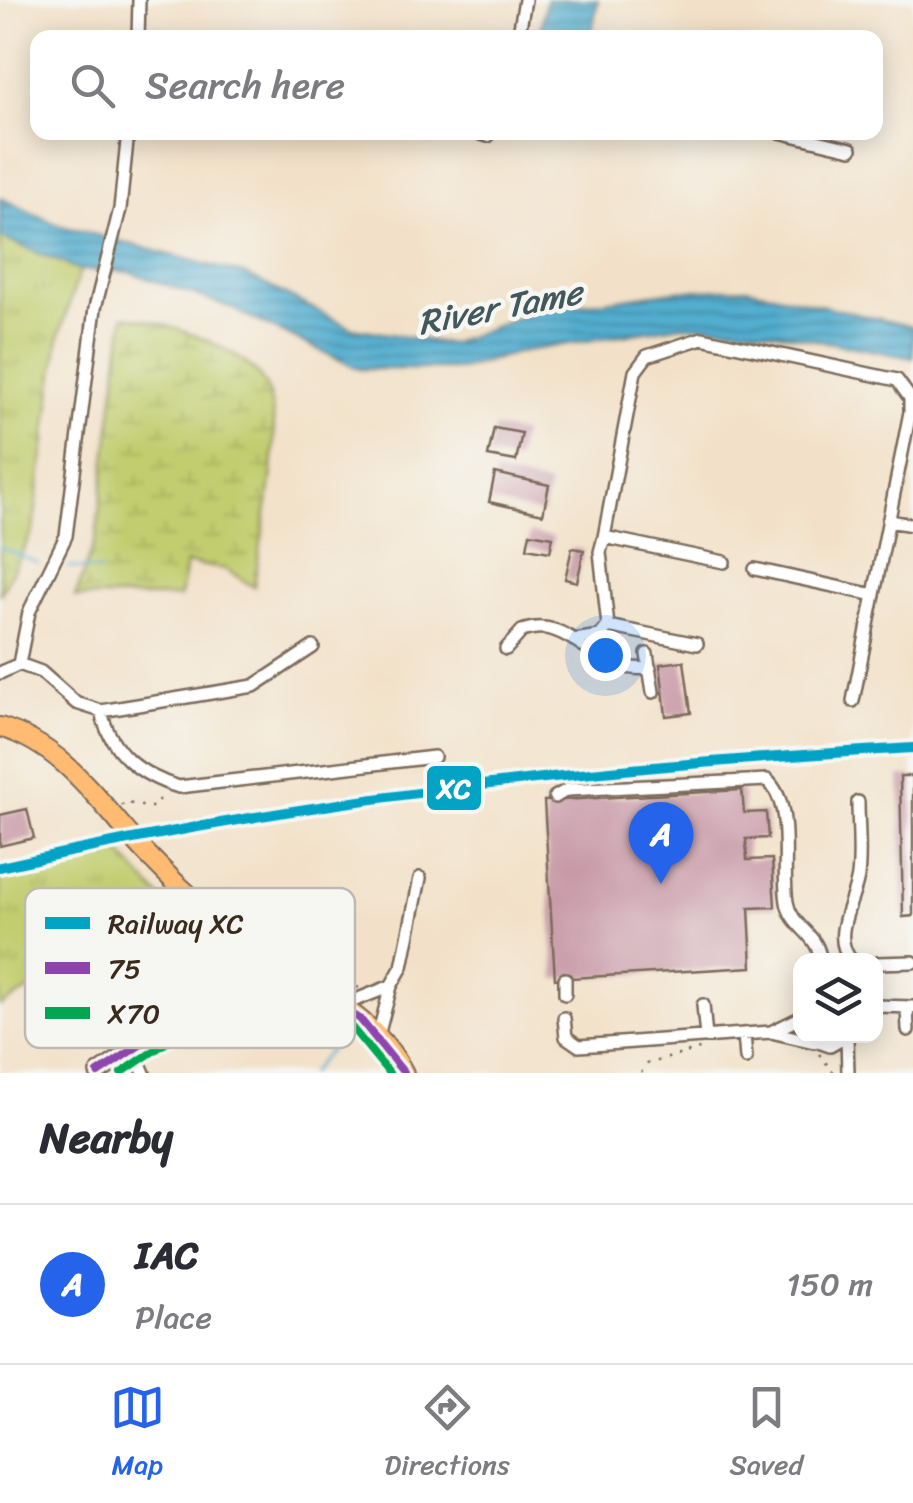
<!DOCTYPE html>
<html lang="en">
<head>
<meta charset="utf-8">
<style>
  body { margin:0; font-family:Sriracha,sans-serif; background:#f7f7f7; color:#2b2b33 }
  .controls { position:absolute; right:30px; bottom:30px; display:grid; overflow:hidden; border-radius:20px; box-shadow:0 5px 25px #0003 }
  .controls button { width:90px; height:90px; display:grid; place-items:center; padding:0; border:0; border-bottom:2px solid #e1e1e2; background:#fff; color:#2b2b33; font:50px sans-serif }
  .you { position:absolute; left:605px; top:655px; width:35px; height:35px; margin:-25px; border:8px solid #fff; border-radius:50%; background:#1a73e8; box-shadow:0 0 0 15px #1a73e833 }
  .badge { display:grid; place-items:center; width:65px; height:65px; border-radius:50%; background:#2563eb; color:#fff; font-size:32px; font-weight:700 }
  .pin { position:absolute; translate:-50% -82px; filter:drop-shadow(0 2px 5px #0008) }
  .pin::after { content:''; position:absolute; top:52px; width:35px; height:30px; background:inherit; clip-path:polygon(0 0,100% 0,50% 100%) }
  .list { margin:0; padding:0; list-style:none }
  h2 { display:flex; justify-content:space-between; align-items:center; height:130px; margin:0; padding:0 40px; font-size:42px }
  h2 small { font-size:32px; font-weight:400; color:#7c7c81 }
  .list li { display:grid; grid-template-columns:65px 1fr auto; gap:30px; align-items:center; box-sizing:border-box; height:160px; padding:0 40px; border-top:2px solid #e1e1e2 }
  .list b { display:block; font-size:38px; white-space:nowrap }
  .list p { margin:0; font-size:32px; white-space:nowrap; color:#7c7c81 }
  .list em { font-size:32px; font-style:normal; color:#7c7c81 }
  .icon { flex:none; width:55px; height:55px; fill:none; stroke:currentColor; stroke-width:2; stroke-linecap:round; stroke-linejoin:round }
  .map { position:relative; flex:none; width:913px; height:1073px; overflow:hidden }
  .search { position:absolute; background:#fff; box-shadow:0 5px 25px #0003; left:30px; right:30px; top:30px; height:110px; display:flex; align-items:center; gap:25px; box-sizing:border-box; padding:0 35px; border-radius:20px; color:#7c7c81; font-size:38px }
  .sheet { height:290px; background:#fff }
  nav { display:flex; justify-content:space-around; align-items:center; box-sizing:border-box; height:140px; border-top:2px solid #e1e1e2; background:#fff; font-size:28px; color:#7c7c81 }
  nav a { display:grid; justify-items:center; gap:5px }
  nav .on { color:#2563eb }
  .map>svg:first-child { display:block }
  .grass { fill:url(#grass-tufts); stroke:#7e7c46; stroke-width:2.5 }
  .wetland { fill:url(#wetland-marsh); stroke:#7e7c46; stroke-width:2.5 }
  .water { fill:url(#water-rules); stroke:#466c76; stroke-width:2.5 }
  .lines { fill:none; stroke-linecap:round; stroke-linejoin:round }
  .stream { stroke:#52adcf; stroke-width:2.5 }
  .building { fill:#c797a6 }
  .minor-casing { stroke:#7b6a5a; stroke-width:16 }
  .major-casing { stroke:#7b6a5a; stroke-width:20 }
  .highway-casing { stroke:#7b6a5a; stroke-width:22 }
  .path { stroke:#7b6a5a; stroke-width:2.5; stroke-dasharray:2.5 8; stroke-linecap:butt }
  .minor { stroke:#fff; stroke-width:11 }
  .major { stroke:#febb71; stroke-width:15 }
  .highway { stroke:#febb71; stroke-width:18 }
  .bus-1-casing { stroke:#f6f6f2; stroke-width:15 }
  .bus-2-casing { stroke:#f6f6f2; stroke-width:15 }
  .bus-1 { stroke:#8e44ad; stroke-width:8 }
  .bus-2 { stroke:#00a651; stroke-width:8 }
  .rail-1-casing { stroke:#f6f6f2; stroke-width:18 }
  .rail-1 { stroke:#03a3c5; stroke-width:10 }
  .labels { text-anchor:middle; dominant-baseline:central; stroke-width:9; stroke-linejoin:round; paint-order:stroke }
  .water-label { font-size:35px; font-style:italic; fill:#43585c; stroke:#f6f6f2 }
  .key { fill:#f6f6f2; stroke:#beb9b2; stroke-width:2.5 }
  .key-label { font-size:28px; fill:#3b2a1e }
  .line-badge { stroke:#f6f6f2; stroke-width:4 }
  .badge-label { font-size:28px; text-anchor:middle; font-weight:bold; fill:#fff }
</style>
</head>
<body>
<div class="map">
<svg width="913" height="1073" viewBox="0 0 913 1073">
  <defs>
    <pattern id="grass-tufts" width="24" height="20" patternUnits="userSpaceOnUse" patternTransform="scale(2.5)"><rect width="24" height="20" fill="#c1cd6e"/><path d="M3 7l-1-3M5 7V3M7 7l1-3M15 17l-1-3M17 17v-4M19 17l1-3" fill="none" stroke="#a7b05f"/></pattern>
    <pattern id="wetland-marsh" width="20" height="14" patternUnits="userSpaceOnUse" patternTransform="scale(2.5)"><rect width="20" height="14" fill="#c1cd6e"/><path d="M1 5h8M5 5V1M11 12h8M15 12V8" fill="none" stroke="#a7b05f"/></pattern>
    <pattern id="water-rules" width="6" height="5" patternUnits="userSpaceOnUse" patternTransform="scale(2.5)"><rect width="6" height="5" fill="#52adcf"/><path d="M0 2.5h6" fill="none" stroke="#458da7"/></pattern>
  </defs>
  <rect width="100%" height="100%" fill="#f6f6f2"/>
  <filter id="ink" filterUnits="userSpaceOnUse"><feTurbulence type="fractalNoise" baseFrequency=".01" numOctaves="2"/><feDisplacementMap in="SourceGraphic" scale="20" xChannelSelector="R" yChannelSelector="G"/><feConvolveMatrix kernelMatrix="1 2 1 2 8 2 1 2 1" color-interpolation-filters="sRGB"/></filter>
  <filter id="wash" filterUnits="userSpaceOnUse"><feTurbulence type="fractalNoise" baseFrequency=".0048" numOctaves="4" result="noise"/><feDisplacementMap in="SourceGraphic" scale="40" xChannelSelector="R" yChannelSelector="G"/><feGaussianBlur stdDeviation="2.25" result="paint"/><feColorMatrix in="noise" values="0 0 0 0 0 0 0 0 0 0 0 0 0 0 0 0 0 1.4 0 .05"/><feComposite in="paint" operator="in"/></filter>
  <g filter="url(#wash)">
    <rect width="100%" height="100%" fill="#f2e1c8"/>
    <path class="grass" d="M0,237L80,270L59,336L33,531L0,595Z
      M116,848L168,906L93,956L0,1006V876Z"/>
    <path class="wetland" d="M124,316C163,321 257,350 269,394C284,445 261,533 254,587L225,569L186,563L180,597H75L96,539Z"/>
    <path class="water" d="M546,0H598L591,37H539Z
      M0,198L58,225L246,275L352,328L450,344L534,311L675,291L747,288L913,327V358L752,328L682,325L519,352L460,369H359L229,307L130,272L80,270L0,237Z"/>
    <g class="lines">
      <path class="stream" d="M0,547L38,563
        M69,567L101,571
        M310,1073L334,1045"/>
    </g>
    <g id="blocks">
      <path class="building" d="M494,428L522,433L516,461L488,456Z
        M495,473L549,485L543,514L489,502Z
        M530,533L553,537L550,552L527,548Z
        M572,548L584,550L577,582L565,579Z
        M684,661L691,713L666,716L660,664Z
        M900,776H913V916L903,917Z
        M742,790L744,813L766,812L768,838L746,839L747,860L772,859L775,907L749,908L752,967L555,979L544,801Z
        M27,809L34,838L0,846V815Z"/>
    </g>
  </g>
  <g filter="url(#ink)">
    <use href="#blocks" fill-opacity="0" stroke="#7b6a5a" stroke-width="2.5"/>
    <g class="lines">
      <defs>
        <path id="minor" d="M138,38L139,0
          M518,38L525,0
          M474,132L488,136
          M779,132L851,149
          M888,521L913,525
          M604,537L635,372L647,356L702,338L897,380L910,398V412L853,701
          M755,569L874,595
          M574,640L600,636L608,626
          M697,644L608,626L600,552L604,537L724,562
          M506,649L522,631C571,613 593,675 650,668
          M647,654L653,692
          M19,664L29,612L66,536L95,308L120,209L128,132
          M0,673L19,664L41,672L76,703L101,711L254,686L313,647
          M101,711C110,752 141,776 179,787L434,757
          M555,797L567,790L767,780C795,805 781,867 787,902C791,928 820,934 820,961
          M852,961C829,936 855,901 858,876C861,852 858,826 858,802
          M876,963L913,962
          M565,979V994
          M343,1005L391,986
          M703,1005L706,1037
          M876,1006L913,1007
          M907,1007L908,1030
          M564,1018L566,1037L579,1046L771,1032L814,1042
          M771,1032L800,1018
          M744,1034L746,1058
          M378,1036L391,986L402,967L420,878
          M847,1036L848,1073
          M810,1039L830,1046L847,1036
          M134,1050L144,1073"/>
        <path id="major" d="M98,1073L224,989L261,954"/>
        <path id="highway" d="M0,727C68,747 102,808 149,856C182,891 220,924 259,952C311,991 373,1012 404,1073"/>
      </defs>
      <use href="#minor" class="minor-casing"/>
      <use href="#major" class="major-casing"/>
      <use href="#highway" class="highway-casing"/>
      <path class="path" d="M122,806L124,802L150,808L165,795
        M291,954L359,988
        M819,1054L834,1073
        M641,1073L647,1064L703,1048"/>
      <use href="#minor" class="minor"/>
      <use href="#major" class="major"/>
      <use href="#highway" class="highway"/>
      <defs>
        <path id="bus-1" d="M98,1073L224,989L261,954L360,1019L404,1073"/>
        <path id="bus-2" d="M121,1073L231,999L263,970L352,1028L389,1073"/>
      </defs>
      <use href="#bus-1" class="bus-1-casing"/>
      <use href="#bus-2" class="bus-2-casing"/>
      <use href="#bus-1" class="bus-1"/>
      <use href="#bus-2" class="bus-2"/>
      <defs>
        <path id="rail-1" d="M0,867C301,798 605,766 913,748"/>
      </defs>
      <use href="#rail-1" class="rail-1-casing"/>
      <use href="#rail-1" class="rail-1"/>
    </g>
  </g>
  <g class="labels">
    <g class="water-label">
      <text transform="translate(500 307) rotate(-11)">River Tame</text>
    </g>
  </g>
  <rect x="25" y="888" width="330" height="160" rx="15" class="key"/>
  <rect x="45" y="917" width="45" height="12" fill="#03a3c5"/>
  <rect x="45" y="962" width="45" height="12" fill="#8e44ad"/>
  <rect x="45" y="1007" width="45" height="12" fill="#00a651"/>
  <g class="key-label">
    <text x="108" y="933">Railway XC</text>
    <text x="108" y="978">75</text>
    <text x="108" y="1023">X70</text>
  </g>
  <rect class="line-badge" x="425" y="764" width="58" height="48" rx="10" fill="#03a3c5"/>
  <g class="badge-label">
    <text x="454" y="798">XC</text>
  </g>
</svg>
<div class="controls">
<button><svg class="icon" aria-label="layers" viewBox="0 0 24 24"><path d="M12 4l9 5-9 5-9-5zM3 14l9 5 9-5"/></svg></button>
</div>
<div class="you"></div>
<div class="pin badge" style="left:661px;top:884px">A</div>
<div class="search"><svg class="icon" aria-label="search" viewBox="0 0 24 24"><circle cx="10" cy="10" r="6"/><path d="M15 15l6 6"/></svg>Search here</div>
</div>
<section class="sheet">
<h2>Nearby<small></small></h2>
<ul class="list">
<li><span class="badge">A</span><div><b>IAC</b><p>Place</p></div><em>150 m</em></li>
</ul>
</section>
<nav>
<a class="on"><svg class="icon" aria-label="map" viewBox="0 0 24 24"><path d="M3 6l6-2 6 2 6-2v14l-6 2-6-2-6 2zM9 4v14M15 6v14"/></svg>Map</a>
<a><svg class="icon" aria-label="directions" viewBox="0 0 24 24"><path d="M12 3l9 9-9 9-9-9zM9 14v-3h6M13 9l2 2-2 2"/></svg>Directions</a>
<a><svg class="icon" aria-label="saved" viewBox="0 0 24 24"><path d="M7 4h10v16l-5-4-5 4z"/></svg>Saved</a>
</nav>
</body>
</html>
